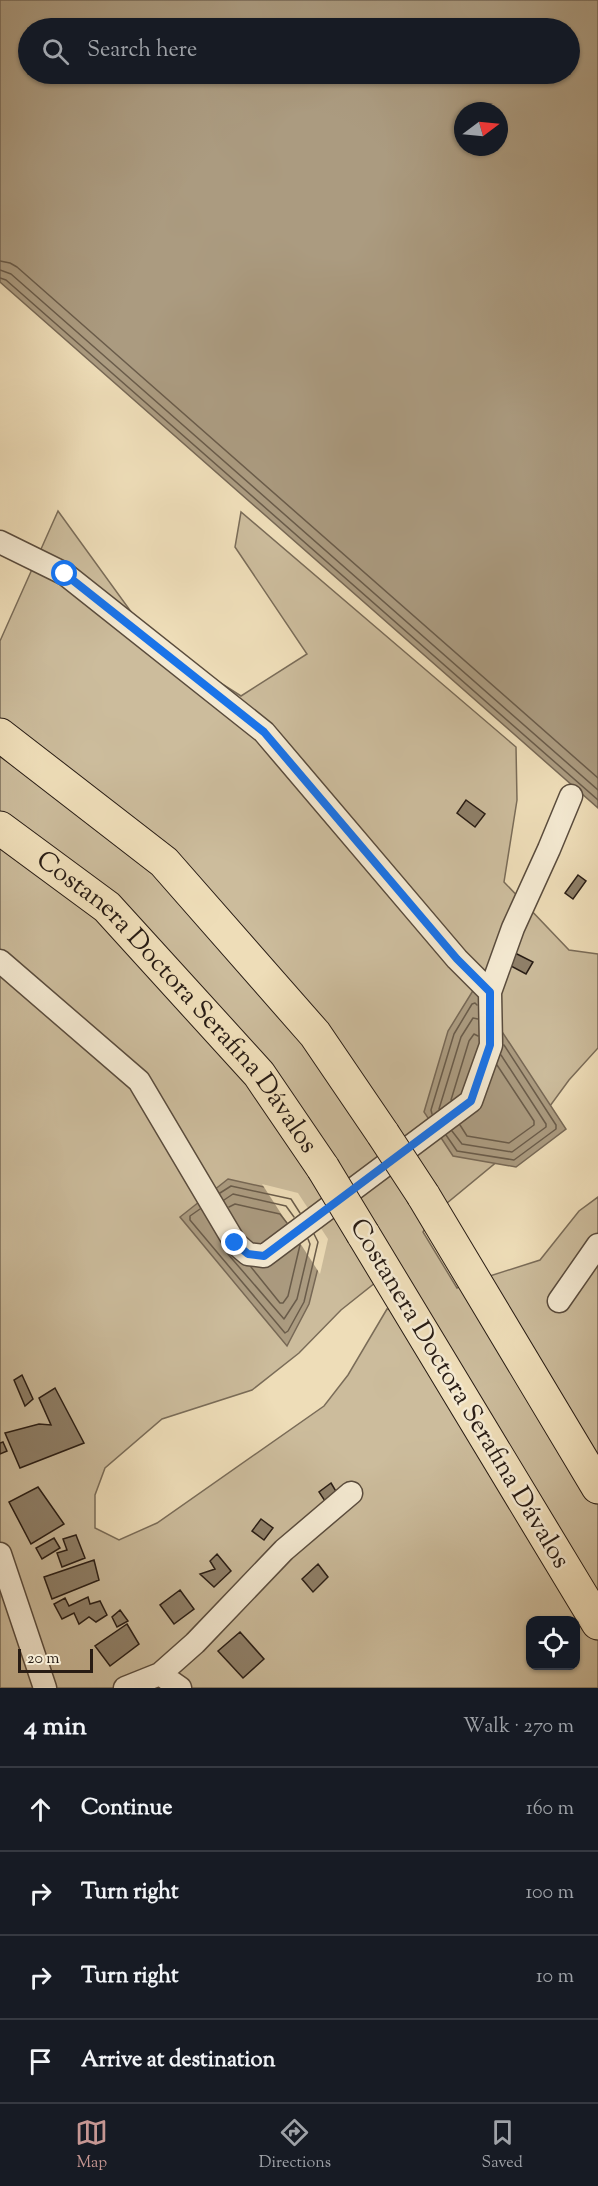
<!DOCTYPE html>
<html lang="en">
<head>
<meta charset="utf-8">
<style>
  body { margin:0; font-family:"Sorts Mill Goudy",serif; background:#20242c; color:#f1f3f6 }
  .controls { position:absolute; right:18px; bottom:18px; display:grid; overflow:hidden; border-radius:12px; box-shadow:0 2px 4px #0004 }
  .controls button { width:54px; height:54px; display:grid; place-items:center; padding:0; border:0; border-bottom:2px solid #363941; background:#171b24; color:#f1f3f6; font:30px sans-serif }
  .compass { position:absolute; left:454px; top:102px; width:54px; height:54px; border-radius:50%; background:#171b24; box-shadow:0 2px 4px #0004; rotate:74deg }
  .scale { position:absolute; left:18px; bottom:15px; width:75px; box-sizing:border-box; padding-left:6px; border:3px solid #281c14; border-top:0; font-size:16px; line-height:21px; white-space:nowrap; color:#281c14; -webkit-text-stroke:4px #f4e9d1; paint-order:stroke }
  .stop { position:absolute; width:18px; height:18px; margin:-14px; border:4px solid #1a73e8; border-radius:50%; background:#fff }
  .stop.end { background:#1a73e8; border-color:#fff; box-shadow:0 2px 6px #0008 }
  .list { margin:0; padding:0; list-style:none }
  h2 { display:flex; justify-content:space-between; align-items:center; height:78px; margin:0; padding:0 24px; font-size:26px }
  h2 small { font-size:20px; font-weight:400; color:#9ea1a6 }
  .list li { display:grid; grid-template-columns:39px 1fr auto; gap:18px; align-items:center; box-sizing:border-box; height:84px; padding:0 24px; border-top:2px solid #363941 }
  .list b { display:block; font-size:22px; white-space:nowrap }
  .list em { font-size:20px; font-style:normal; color:#9ea1a6 }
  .icon { flex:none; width:33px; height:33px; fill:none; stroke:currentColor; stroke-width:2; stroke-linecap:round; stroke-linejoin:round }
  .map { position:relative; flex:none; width:598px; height:1688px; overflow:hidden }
  .search { position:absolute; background:#171b24; box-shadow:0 2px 4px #0004; left:18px; right:18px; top:18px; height:66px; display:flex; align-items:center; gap:15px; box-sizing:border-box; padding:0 21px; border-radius:33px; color:#9ea1a6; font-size:22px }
  .sheet { height:414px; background:#171b24 }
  nav { display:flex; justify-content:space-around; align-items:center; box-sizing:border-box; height:84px; border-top:2px solid #363941; background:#171b24; font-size:16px; color:#9ea1a6 }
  nav a { display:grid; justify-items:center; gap:3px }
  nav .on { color:#c59692 }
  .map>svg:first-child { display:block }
  .green { fill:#ccbc9c; stroke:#7a6c58; stroke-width:1.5; fill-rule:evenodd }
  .water { fill:#ab9b80; stroke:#776855; stroke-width:1.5; fill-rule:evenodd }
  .pier { fill:#eeddb8 }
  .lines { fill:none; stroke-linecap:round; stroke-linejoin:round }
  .shore { stroke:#6a5c4a; stroke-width:1.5 }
  .building { fill:#8f8069; stroke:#281c14; stroke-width:1.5 }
  .minor-casing { stroke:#5a4c3d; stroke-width:25 }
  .trunk-casing { stroke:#281c14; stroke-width:35 }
  .minor { stroke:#f4e9d1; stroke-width:22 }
  .trunk { stroke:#eeddb8; stroke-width:33 }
  .trunk-bridge-casing { stroke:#281c14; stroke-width:35; stroke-linecap:butt }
  .trunk-bridge { stroke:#eeddb8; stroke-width:33 }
  .route { stroke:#1a73e8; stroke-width:8 }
  .labels { text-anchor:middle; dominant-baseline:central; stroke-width:5; stroke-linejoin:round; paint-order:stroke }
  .street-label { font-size:26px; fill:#281c14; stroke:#f4e9d1 }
</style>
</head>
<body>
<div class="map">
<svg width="598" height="1688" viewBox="0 0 598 1688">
  <rect width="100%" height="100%" fill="#eeddb8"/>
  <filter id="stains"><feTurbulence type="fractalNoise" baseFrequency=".00333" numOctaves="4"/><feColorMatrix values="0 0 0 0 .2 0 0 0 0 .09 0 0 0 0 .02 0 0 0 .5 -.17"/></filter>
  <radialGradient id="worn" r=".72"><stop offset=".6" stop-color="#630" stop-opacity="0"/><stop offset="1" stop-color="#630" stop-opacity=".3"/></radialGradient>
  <path class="green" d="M58,511L150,638L241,696L307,654L235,547L241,512L516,747L517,800L504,882L569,950L598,954V1048L569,1080L528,1136L435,1213L423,1232L457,1288L468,1283L540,1260L579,1211L598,1197V1688H0V641ZM395,1267L408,1315L387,1309L348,1375L324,1406L157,1523L119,1540L95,1528V1495L105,1468L162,1419L252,1390L299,1353L341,1310ZM530,1620H576V1666H530Z"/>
  <path class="water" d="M0,0H598V808L0,282ZM28,28H570V74H28ZM463,111H499V147H463Z
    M474,989L566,1129L516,1167L453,1156L424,1112L448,1031Z
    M228,1179L296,1194L325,1240L309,1304L287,1346L180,1217Z"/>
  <path class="pier" d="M262,1184L298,1193L328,1239L320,1274Z"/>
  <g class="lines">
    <path class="shore" d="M0,261L10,263L17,267L598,778
      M0,270L11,274L598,790
      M0,278L6,280L598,800
      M451,1100L469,1041L474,1034L478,1036
      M439,1109L461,1037L473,1018L478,1019
      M432,1114L431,1110L454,1034L472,1004L475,1003L477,1005
      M460,1125L467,1136L509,1143L534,1125V1121L497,1065
      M452,1131L462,1144L512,1152L546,1127V1124L501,1055
      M446,1135L457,1151L514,1160L556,1129V1125L504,1045
      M220,1193L231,1186L291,1199L300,1213
      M224,1200L233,1194L286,1206L294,1217
      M229,1207L235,1204L280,1214L287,1223
      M200,1209L190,1216V1220L285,1333L288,1331L304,1302L318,1242L314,1234
      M227,1253L284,1319L297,1299L310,1244L308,1239
      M251,1267L280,1303H283L288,1296L300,1245"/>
  </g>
  <path class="building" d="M466,800L485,814L475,827L457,813Z
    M578,875L586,881L573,899L565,893Z
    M515,953L533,962L526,974L509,965Z
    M22,1375L33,1399L25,1406L14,1380Z
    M55,1388L84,1443L20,1468L5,1433L39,1424L51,1425L39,1398Z
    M3,1442L7,1451L0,1454V1443Z
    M331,1483L337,1493L325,1501L319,1492Z
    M38,1487L64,1524L31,1544L9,1502Z
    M261,1519L273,1528L264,1540L252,1531Z
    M76,1535L85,1558L62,1567L57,1553L67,1550L63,1539Z
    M54,1538L60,1548L42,1559L36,1548Z
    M217,1554L231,1571L214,1587L200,1574L215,1569L210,1561Z
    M94,1560L99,1580L52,1599L44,1577Z
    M318,1564L328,1577L313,1592L302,1579Z
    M180,1590L194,1609L174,1624L160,1605Z
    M88,1597L90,1604L100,1601L107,1615L96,1622L89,1617L79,1624L74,1613L62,1619L54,1604L65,1598L69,1606Z
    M120,1610L128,1621L117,1627L112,1617Z
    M127,1624L139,1644L110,1666L95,1646Z
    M240,1632L264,1659L243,1678L218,1651Z"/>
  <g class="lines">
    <defs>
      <path id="minor" d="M0,542L65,574L264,732L457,959L490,992
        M0,961L139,1081L235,1243L248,1254L264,1256L471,1101L491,1045L490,992L513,928L549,849L571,796
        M559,1301L598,1245
        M0,1554L45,1688
        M160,1674L180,1688
        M125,1688L160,1674L195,1643L284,1550L351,1493"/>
      <g id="trunk">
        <path d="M0,735L164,862L315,1034L383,1134"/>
        <path id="s1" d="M0,828L107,907L259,1074L323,1168"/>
        <path d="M423,1195L598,1487"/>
        <path d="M363,1234L598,1623"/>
      </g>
    </defs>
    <use href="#minor" class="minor-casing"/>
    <use href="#trunk" class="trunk-casing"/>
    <use href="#minor" class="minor"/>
    <use href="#trunk" class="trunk"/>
    <defs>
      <path id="trunk-bridge" d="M383,1134L423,1195
        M323,1168L363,1234"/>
    </defs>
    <use href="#trunk-bridge" class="trunk-bridge-casing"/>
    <use href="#trunk-bridge" class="trunk-bridge"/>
  </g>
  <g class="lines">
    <path class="route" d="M65,574L264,732L457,959L490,992V1045L471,1101L264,1256L248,1254L235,1243"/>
  </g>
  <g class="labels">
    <g class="street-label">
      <text stroke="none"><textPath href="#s1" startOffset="250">Costanera Doctora Serafina Dávalos</textPath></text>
      <text transform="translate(459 1394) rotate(59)">Costanera Doctora Serafina Dávalos</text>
    </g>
  </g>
  <rect width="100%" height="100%" filter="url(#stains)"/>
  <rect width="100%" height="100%" fill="url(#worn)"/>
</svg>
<div class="controls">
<button><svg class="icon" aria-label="locate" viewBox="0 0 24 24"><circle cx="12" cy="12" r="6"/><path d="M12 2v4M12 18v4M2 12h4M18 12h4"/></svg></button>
</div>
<svg class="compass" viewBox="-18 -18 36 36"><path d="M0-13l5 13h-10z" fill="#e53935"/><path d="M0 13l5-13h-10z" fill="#9ea1a6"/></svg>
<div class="scale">20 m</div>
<div class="stop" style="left:65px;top:574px"></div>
<div class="stop end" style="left:235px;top:1243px"></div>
<div class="search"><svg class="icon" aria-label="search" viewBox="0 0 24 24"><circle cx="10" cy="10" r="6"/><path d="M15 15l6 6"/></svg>Search here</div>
</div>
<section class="sheet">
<h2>4 min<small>Walk · 270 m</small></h2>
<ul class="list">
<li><svg class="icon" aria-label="ahead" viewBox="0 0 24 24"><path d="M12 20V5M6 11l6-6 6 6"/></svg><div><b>Continue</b></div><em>160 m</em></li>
<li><svg class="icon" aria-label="right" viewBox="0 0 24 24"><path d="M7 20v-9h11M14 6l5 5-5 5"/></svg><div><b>Turn right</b></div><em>100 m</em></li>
<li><svg class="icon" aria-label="right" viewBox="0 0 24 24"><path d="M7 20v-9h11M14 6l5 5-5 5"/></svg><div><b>Turn right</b></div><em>10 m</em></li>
<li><svg class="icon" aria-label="arrive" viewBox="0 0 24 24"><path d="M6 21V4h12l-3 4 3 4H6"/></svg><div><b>Arrive at destination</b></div></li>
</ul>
</section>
<nav>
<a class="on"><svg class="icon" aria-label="map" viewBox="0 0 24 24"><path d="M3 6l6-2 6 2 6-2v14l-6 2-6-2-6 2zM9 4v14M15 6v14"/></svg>Map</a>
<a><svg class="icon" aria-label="directions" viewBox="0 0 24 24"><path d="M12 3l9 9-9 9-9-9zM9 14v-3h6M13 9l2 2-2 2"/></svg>Directions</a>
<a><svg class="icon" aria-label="saved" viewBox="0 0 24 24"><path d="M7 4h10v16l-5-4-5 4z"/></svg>Saved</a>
</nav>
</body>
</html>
